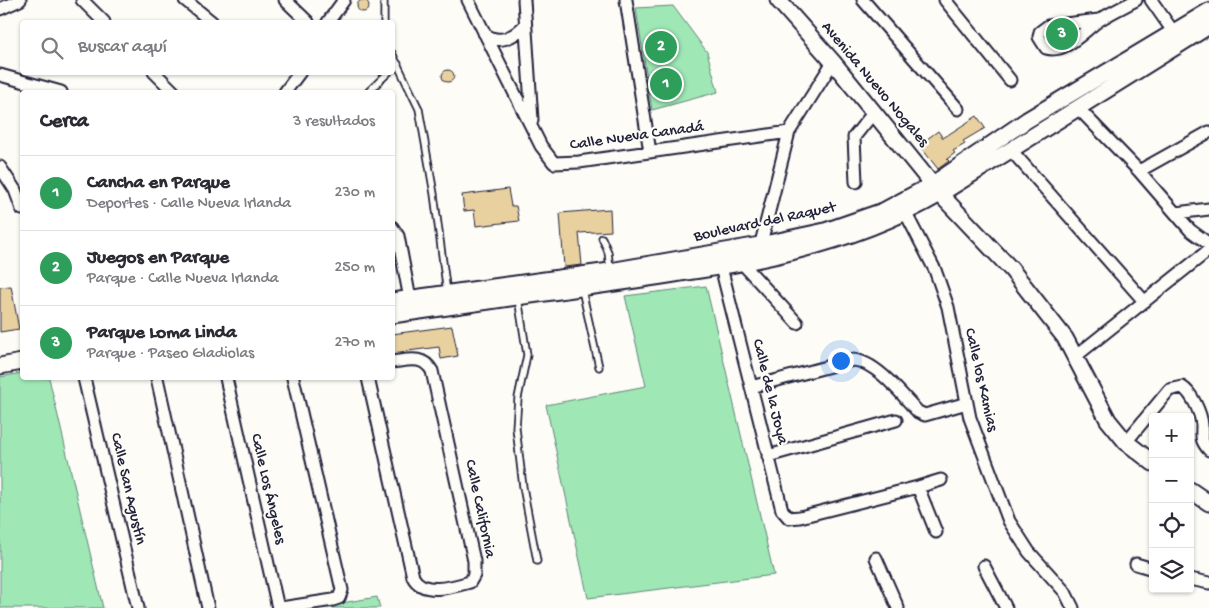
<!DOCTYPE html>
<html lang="es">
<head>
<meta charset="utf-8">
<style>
  body { margin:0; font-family:"Gochi Hand",sans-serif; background:#f2f2f3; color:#2b2b33 }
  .controls { position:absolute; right:15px; bottom:15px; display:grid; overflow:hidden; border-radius:5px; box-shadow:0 1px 4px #0004 }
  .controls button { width:45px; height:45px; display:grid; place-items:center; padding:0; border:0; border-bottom:1px solid #e1e1e2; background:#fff; color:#2b2b33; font:25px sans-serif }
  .you { position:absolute; left:840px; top:360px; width:18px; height:18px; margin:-12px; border:4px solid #fff; border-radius:50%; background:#1a73e8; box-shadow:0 0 0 8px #1a73e833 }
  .badge { display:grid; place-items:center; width:32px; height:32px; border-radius:50%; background:#b45309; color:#fff; font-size:16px; font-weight:700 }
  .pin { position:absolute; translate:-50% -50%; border:2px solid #fff; box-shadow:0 1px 5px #0006 }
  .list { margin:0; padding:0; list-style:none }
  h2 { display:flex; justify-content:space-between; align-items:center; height:65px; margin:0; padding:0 20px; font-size:21px }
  h2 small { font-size:16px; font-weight:400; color:#7c7c81 }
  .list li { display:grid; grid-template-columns:32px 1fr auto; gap:15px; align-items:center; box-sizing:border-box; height:75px; padding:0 20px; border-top:1px solid #e1e1e2 }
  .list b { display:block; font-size:19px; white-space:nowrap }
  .list p { margin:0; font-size:16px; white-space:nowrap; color:#7c7c81 }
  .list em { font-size:16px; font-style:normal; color:#7c7c81 }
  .icon { flex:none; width:28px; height:28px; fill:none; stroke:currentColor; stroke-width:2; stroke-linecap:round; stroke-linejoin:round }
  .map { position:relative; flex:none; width:1209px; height:608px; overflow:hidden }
  .search { position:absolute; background:#fff; box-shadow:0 1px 4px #0004; left:20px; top:20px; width:375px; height:55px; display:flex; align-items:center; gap:12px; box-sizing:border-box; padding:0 18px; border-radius:5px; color:#7c7c81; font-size:19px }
  .panel { position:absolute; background:#fff; box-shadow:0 1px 4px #0004; left:20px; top:90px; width:375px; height:290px; border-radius:5px }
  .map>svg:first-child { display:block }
  .green { fill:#9fe8b6; stroke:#608578 }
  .building { fill:#e9d19f; stroke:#22223b }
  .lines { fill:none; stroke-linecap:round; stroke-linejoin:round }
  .lane-casing { stroke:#22223b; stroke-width:9 }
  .street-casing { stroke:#22223b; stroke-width:15 }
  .secondary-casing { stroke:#22223b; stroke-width:19 }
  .lane { stroke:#fdfcf7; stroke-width:5.5 }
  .street { stroke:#fdfcf7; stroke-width:11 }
  .secondary { stroke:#fdfcf7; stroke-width:15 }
  .labels { text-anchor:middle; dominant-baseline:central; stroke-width:4.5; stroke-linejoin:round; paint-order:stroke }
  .street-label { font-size:16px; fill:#22223b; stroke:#fdfcf7 }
</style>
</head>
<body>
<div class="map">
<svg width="1209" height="608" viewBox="0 0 1209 608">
  <rect width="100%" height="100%" fill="#fdfcf7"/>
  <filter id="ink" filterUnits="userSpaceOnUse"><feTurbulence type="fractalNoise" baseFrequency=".02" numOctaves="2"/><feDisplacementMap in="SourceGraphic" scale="10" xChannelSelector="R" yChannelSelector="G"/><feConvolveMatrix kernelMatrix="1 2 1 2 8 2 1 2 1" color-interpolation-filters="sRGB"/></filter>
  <g filter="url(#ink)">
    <path class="green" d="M673,6L707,52L718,92L652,110L636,8Z
      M1086,23L1088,28L1052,45L1046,37L1047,30Z
      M706,286L774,575L588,598L546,405L646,386L625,296Z
      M22,373V378H49L103,608H0V377Z
      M377,597L380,608H312Z"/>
    <path class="building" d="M357 6a6 6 0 1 1 12 0a6 6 0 1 1-12 0Z
      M442 76a6 6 0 1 1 12 0a6 6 0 1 1-12 0Z
      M977,116L985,128L963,141L965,144L953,151L955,153L947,159L949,161L938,169L919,145L938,131L943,138Z
      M508,189L511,206H516L519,221L476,226L474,210L464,211L462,195Z
      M610,209L611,231L579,233L582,265L564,267L560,213Z
      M11,286L19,329L0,332V287Z
      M452,326L458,356L441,359L439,347L392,353V334Z"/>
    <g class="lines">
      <defs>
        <path id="lane" d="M384,0V22
          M392,53L419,109L434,194L447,293
          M392,69L398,64
          M368,92L389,72
          M602,238L608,252L610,269
          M582,290L599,367
          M518,298L527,355L518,398L516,428L523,487L537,561"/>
        <path id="street" d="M82,0L104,22
          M185,0L212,22
          M285,0L308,22
          M468,0L541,146L554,163L579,162L789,132
          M524,0L532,120
          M626,0L650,152
          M863,0L958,109
          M945,0L1010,80
          M1151,0L1177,37
          M0,9L20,0
          M1099,20L1048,26L1040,32L1039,37L1046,48C1067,54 1085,29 1101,19C1112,12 1125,6 1136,0
          M328,22L344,0
          M484,33C498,46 514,37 525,25
          M154,72L174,92
          M0,75L61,92
          M285,92L300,72
          M1077,107L1139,171L1190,230L1209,244
          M1010,149L1144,301
          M0,167L15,190L22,209
          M1139,171L1209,132
          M856,182L854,137L874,112
          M902,206L935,270L948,307L970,418L1009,521L1029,552L1065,592L1073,608
          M1176,213L1209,209
          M392,227L398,236L410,299
          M759,251L789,132L833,62
          M742,263L797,323
          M721,267L782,510L789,518L800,517L918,487L936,532
          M1076,356L1209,250
          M84,378L138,608
          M157,378L208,608
          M226,378L278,608
          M368,378L413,577C423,596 452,587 470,582L474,575V561L432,371C423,355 409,360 392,362
          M751,387L853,360C876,361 903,396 918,412L925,415L967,403
          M1126,442L1169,390L1182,387C1192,393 1201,413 1202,425C1202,437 1200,440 1209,450
          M768,456L896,420
          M918,487L941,480
          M876,558L898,608
          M1136,564L1153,569
          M984,566L1006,608
          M1190,579L1209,583
          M281,608L333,600L339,598L342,590L293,378"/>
        <path id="secondary" d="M778,0L833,62L940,194L1011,269L1065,338L1108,420L1126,442L1153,463
          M392,301L610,271L760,245L825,231L883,211L933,184L1027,120L1209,11
          M392,315C471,303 550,292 629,281C737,265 844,250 940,194L1209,26
          M0,366L22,362
          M1190,490L1209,503"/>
      </defs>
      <use href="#lane" class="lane-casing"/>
      <use href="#street" class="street-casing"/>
      <use href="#secondary" class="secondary-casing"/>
      <use href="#lane" class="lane"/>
      <use href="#street" class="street"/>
      <use href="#secondary" class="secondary"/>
    </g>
  </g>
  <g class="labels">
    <g class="street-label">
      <text transform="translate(874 85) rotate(50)">Avenida Nuevo Nogales</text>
      <text transform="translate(637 137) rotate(-8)">Calle Nueva Canadá</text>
      <text transform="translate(765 223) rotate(-12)">Boulevard del Raquet</text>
      <text transform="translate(980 380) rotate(77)">Calle los Kamias</text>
      <text transform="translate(769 392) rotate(76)">Calle de la Joya</text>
      <text transform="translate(127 489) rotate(77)">Calle San Agustín</text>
      <text transform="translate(267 489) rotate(77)">Calle Los Ángeles</text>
      <text transform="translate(479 509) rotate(78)">Calle California</text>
    </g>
  </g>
</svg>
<div class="controls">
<button>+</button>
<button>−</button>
<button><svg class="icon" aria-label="locate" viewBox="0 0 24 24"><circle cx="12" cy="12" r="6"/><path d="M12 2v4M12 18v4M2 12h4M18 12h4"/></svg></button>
<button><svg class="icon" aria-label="layers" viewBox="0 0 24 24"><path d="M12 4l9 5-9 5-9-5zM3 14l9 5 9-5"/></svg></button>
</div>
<div class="you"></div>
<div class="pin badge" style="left:666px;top:84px;background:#2e9e5b">1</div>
<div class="pin badge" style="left:661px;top:47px;background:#2e9e5b">2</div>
<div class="pin badge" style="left:1062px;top:34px;background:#2e9e5b">3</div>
<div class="search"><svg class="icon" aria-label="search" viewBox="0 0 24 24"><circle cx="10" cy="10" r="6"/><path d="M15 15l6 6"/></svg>Buscar aquí</div>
<section class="panel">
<h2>Cerca<small>3 resultados</small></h2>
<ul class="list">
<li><span class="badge" style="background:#2e9e5b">1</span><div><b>Cancha en Parque</b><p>Deportes · Calle Nueva Irlanda</p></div><em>230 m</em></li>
<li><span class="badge" style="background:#2e9e5b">2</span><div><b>Juegos en Parque</b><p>Parque · Calle Nueva Irlanda</p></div><em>250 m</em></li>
<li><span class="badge" style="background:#2e9e5b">3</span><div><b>Parque Loma Linda</b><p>Parque · Paseo Gladiolas</p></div><em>270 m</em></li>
</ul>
</section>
</div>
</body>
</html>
